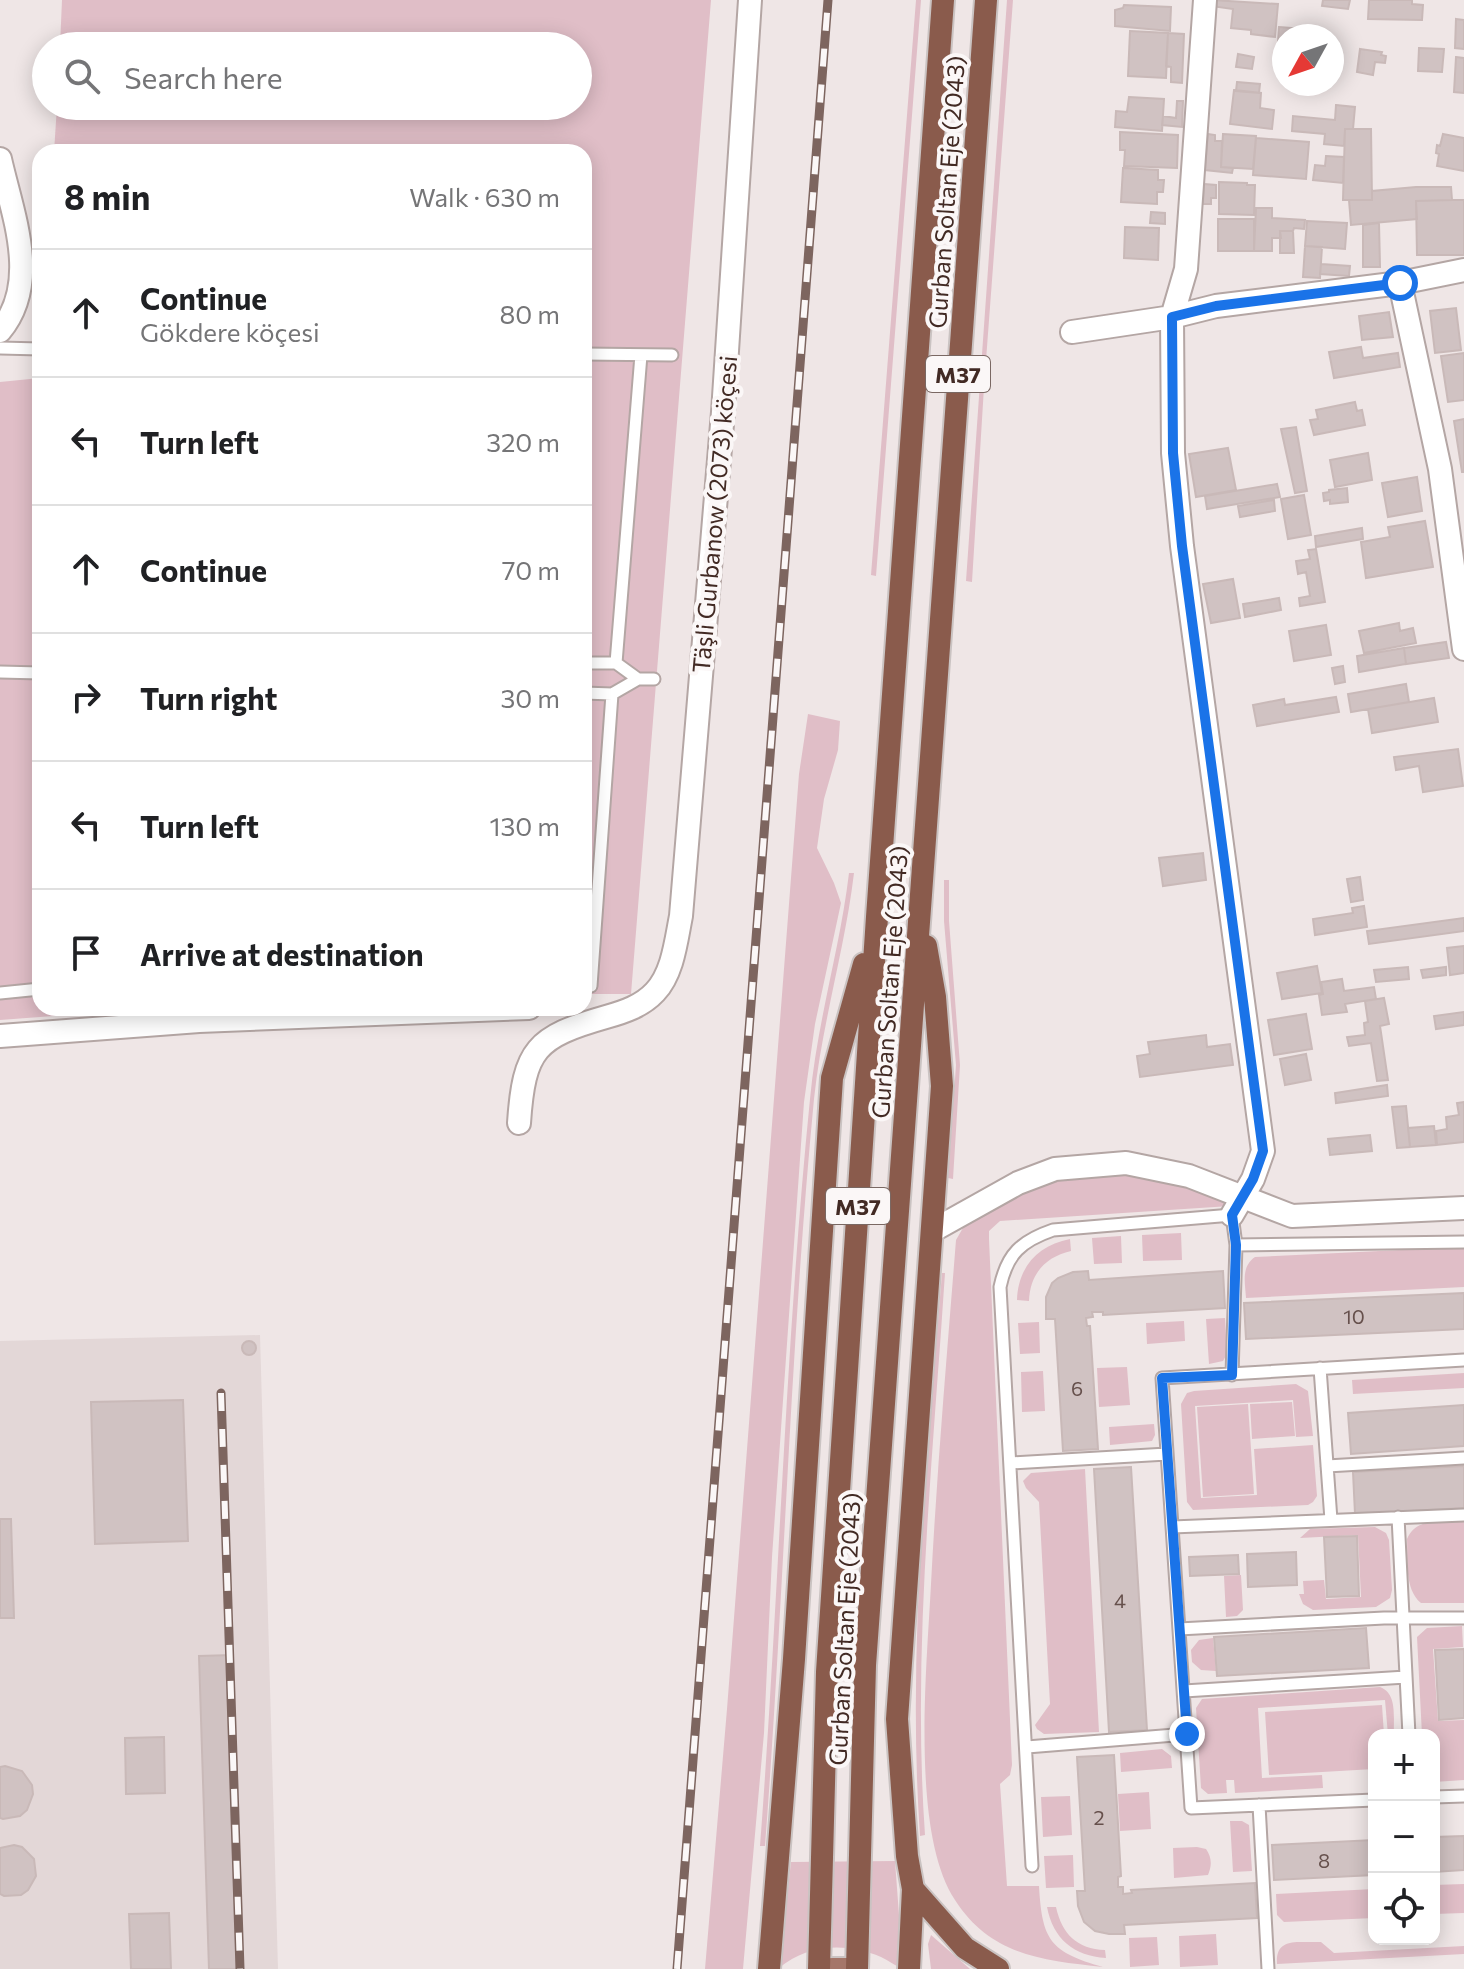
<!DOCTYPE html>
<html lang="en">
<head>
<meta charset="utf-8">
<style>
  body { margin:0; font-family:Commissioner,sans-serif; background:#f6f6f6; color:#202124 }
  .controls { position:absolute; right:24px; bottom:24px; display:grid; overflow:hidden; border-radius:16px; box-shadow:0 4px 20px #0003 }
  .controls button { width:72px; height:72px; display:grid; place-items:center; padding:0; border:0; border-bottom:2px solid #e0e0e0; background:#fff; color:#202124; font:40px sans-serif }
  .compass { position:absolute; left:1272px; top:24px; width:72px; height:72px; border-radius:50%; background:#fff; box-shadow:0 4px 20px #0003; rotate:230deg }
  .stop { position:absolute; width:24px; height:24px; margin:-18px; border:6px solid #1a73e8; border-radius:50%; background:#fff }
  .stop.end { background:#1a73e8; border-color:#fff; box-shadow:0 2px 8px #0008 }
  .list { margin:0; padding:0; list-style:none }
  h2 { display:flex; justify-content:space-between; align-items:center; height:104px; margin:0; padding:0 32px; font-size:34px }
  h2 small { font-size:26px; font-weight:400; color:#757577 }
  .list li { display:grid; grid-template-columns:52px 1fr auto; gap:24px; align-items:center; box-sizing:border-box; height:128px; padding:0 32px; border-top:2px solid #e0e0e0 }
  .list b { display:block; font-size:30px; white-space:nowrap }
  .list p { margin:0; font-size:26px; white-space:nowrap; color:#757577 }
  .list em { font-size:26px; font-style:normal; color:#757577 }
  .icon { flex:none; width:44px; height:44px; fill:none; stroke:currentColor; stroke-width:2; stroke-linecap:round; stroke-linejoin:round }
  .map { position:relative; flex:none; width:1464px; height:1969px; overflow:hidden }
  .search { position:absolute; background:#fff; box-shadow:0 4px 20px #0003; left:32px; top:32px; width:560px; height:88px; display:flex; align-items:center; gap:20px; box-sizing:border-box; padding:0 28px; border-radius:44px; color:#757577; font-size:30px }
  .panel { position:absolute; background:#fff; box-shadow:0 4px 20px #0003; left:32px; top:144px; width:560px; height:872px; border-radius:24px }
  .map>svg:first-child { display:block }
  .built { fill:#e3d7d7 }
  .green { fill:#e0bec7 }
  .building { fill:#d0c2c2; stroke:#c9b9b8; stroke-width:2 }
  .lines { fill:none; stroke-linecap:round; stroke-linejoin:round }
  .service-casing { stroke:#b4a6a4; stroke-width:15 }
  .minor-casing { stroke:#b4a6a4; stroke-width:26 }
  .primary-casing { stroke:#cac3c2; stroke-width:26 }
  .trunk-casing { stroke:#cac3c2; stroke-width:26 }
  .service { stroke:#fff; stroke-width:11 }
  .minor { stroke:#fff; stroke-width:22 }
  .primary { stroke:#a57669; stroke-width:22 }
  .trunk { stroke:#8a5b4c; stroke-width:22 }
  .rail-casing { stroke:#7d655f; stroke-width:9 }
  .rail { stroke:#fbf7f7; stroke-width:6; stroke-dasharray:18; stroke-linecap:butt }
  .route { stroke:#1a73e8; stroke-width:10 }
  .labels { text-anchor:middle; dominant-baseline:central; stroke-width:8; stroke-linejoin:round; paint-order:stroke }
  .number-label { font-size:20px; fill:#66504c }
  .shield { fill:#fbf7f7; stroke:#7a6863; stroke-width:2 }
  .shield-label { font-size:22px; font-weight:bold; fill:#422a24 }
  .street-label { font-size:24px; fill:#422a24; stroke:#fbf7f7 }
</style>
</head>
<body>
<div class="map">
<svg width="1464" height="1969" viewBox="0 0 1464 1969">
  <rect width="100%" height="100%" fill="#efe6e6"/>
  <path class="built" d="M260,1335L278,1969H0V1341Z"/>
  <path class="green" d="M62,0H711L631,994H584V152H54L57,106H578V46H60Z
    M916,0H921L876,576L871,575Z
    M1007,0H1013L984,387L972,582L966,581Z
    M40,378V1008H160L0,1020V382Z
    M808,714L840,721L838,750L824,799L817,848L834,883L841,903L815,1024L804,1102L772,1557L764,1733L743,1969H705L727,1709L799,774Z
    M849,873H854C845,949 822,1023 814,1099C790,1348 784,1598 765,1846H760C779,1597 785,1347 810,1099C817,1022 840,949 849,873Z
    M944,880H949V921L960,1065L953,1179L948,1178L956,1065L944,921Z
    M1144,1171L1223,1194L1230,1206L1000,1221L989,1231V1239L1012,1765L1010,1775L1000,1784L1007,1886H1039C1042,1940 1050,1952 1103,1967C1043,1960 991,1956 955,1900C910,1832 927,1665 931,1584C937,1469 947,1354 956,1240L971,1214L1029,1177Z
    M1181,1233L1182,1260L1143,1261L1142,1235Z
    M1121,1236L1122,1263L1094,1264L1092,1238Z
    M1070,1239L1071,1251C1045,1257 1030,1274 1029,1301L1017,1300C1018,1267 1038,1245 1070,1239Z
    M1464,1247V1287L1246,1298C1245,1282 1241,1267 1255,1257Z
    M942,1273H945C933,1460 912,1649 925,1835L920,1836C907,1649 927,1460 942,1273Z
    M1225,1318L1227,1354L1223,1361L1209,1364L1206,1319Z
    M1184,1321L1185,1341L1147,1344L1146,1323Z
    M1039,1322L1040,1353L1020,1354L1018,1323Z
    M1127,1367L1130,1405L1099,1407L1097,1368Z
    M1043,1371L1045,1411L1022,1412L1021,1372Z
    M1464,1373V1388L1353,1394L1352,1380Z
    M1296,1384L1308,1391L1313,1436L1296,1437L1293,1400L1195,1406L1201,1498L1257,1495L1254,1449L1313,1445L1317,1496L1313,1502L1308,1505L1193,1510L1187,1502L1181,1404L1187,1393L1194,1391Z
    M1292,1402L1295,1436L1252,1439L1250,1404Z
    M1248,1404L1254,1494L1203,1497L1197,1407Z
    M1154,1424L1155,1435L1152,1441L1110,1445L1109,1427Z
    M1085,1469L1099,1732L1044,1734L1037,1729L1035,1725L1050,1704L1039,1502L1026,1488L1023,1481L1031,1473Z
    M1464,1520V1603H1421C1404,1589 1408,1559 1407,1539C1416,1517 1444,1521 1464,1520Z
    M1375,1527L1386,1533L1389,1540L1392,1590L1390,1598L1376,1607L1313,1610L1303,1604L1299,1594H1304L1303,1581L1324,1580L1326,1599L1361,1597L1358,1535L1300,1538L1310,1529Z
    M1241,1575L1243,1610L1237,1616L1226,1617L1224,1576Z
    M1462,1626L1463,1647L1433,1649L1438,1721L1464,1720V1780L1434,1782V1735H1422L1417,1637L1427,1628Z
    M1213,1638L1216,1671L1201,1670L1192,1662L1191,1650L1199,1640Z
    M1380,1687C1398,1694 1393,1718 1394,1735H1388L1385,1700L1258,1708L1262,1778L1322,1775L1323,1788L1235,1793L1234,1780H1226L1227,1793L1208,1794L1201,1788L1196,1708L1202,1699Z
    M1382,1705L1384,1735H1374V1769L1269,1775L1265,1712Z
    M1162,1749L1171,1756L1172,1768L1121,1772L1120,1753Z
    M1149,1792L1151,1829L1120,1831L1118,1794Z
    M1070,1796L1072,1835L1043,1837L1041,1797Z
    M1230,1821H1242L1249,1825L1252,1871L1233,1872Z
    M1197,1847L1206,1849C1212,1858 1212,1865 1208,1875L1174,1878L1173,1848Z
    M1073,1855L1074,1887L1046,1888L1044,1856Z
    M895,1861L903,1969C895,1966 888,1960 881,1957C847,1942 807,1944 779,1968L791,1862Z
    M1464,1884V1913L1434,1914V1885Z
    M1374,1889V1918L1284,1922L1277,1915L1276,1894Z
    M1047,1907H1056C1062,1934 1077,1949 1105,1950L1106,1958C1074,1956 1053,1939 1047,1907Z
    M1216,1934L1218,1965L1180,1967L1179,1936Z
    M931,1935L970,1969H931L928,1944Z
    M1157,1937L1159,1965L1130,1967L1129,1938Z
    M1321,1942L1334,1953L1464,1946V1954L1277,1964C1275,1936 1299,1943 1321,1942Z"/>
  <path class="building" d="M1212,0L1278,4L1275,37L1251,34V30L1231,28L1233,9L1211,6Z
    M1323,0H1350L1348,9L1322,6Z
    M1369,0H1412V4L1423,5L1422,20L1368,19Z
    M1124,5L1171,7L1170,31L1115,26V10L1123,8Z
    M1456,19L1464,20V49L1455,48Z
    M1279,27L1303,29V36H1284V57L1277,56Z
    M1130,31L1168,33L1166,78L1128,76Z
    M1168,33L1184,34L1182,83L1171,82V67L1166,66Z
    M1419,48L1444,49L1442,72L1418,71Z
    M1360,49L1382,52L1381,55L1386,56L1385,63L1375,62L1373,75L1357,72Z
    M1238,54L1254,57L1252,69L1236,67Z
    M1456,57L1464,58V93L1454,92Z
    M1237,82L1260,84L1259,93L1236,91Z
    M1234,90L1261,93L1260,108L1274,110L1272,129L1230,124Z
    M1129,97L1164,99L1162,131L1115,127L1116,111L1127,112Z
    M1177,101H1183L1182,127L1162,125L1163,116L1176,118Z
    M1336,105L1355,107L1353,129H1345L1344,146L1324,144L1325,134L1292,131L1293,116L1335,120Z
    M1345,129H1371L1372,200H1343Z
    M1120,132L1178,135L1177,168L1124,166L1125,150H1120Z
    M1208,134L1215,135V141H1222L1221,167L1233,168L1232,173L1205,170Z
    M1223,134L1256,136L1253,169L1221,167Z
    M1443,134L1464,138V171L1437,166L1439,154L1436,153L1437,145L1440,146Z
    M1256,138L1309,142L1306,179L1253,175Z
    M1326,156L1344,157L1343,183L1313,180L1315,165L1325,166Z
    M1123,168L1158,170V180H1164L1163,192H1157V204L1121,202Z
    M1219,182L1247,183V185H1255L1254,215L1219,214Z
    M1204,184L1216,185V198H1211V204H1203Z
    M1416,187H1451L1452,200L1416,201L1417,219L1351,225L1349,200H1372V191Z
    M1452,200H1464V255H1417L1416,201Z
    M1256,208H1272V218L1305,220L1304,229L1294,228L1293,231H1280L1281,238H1272V251H1254Z
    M1151,212L1165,213V224L1150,223Z
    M1218,219H1254V251H1218Z
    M1307,221L1347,223L1345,249L1305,246Z
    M1379,223L1380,267H1363V225Z
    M1125,227L1159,228L1158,260L1124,258Z
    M1280,231H1293L1294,253H1280Z
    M1305,246L1322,247L1320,278L1303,277Z
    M1321,264L1350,266L1349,276L1320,274Z
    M1456,308L1461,350L1435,353L1430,311Z
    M1389,312L1393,337L1362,340L1359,316Z
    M1361,347L1363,358L1398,353L1400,367L1334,378L1329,352Z
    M1464,353V400L1448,402L1441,356Z
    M1355,402L1357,411L1362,410L1365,425L1314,435L1310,420L1318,419L1316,410Z
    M1464,419V472H1462L1454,421Z
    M1296,427L1307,491L1295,493L1281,429Z
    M1228,448L1236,490L1196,497L1189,454Z
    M1368,453L1372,480L1335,487L1330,460Z
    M1417,477L1422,511L1388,517L1382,483Z
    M1277,484L1280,497L1207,509L1205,496Z
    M1347,488L1348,502L1330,504V500L1324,501L1323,493L1329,492V490Z
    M1304,495L1311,535L1288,539L1281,499Z
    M1274,500L1275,511L1240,517L1238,506Z
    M1425,521L1433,567L1366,578L1361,542L1390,537L1388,527Z
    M1362,528L1363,539L1316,547L1315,536Z
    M1316,549L1325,602L1300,606L1299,598L1310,596L1306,572L1298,574L1296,561L1310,559L1308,550Z
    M1233,579L1240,618L1211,623L1203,584Z
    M1279,598L1281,610L1245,617L1243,604Z
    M1399,623L1400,631L1413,628L1416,643L1364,653L1359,631Z
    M1326,625L1331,655L1294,661L1289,631Z
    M1446,642L1449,658L1406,664L1404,648Z
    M1404,648L1406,664L1359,672L1357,656Z
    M1343,666L1345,682L1335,684L1332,668Z
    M1406,684L1409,702L1351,712L1348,694Z
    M1336,697L1339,712L1257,726L1253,705L1284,699L1285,705Z
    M1434,698L1438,722L1372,733L1368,709Z
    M1458,749L1463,786L1423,792L1419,766L1396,770L1394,757Z
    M1203,853L1206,880L1163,886L1159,858Z
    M1360,877L1363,900L1351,902L1347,879Z
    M1364,906L1367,927L1315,935L1313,919L1353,913L1352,908Z
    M1464,918V931L1369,944L1367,931Z
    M1464,946V973L1450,975L1447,948Z
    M1317,966L1322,993L1282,999L1277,973Z
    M1408,967L1409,979L1376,982L1374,970Z
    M1446,967V975L1423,978L1421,970Z
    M1342,979L1344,991L1374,987L1376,999L1345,1004L1347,1012L1322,1015L1319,995L1323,994L1321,982Z
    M1384,998L1389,1024L1380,1026L1388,1080L1377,1081L1371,1043L1349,1046L1347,1037L1365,1035L1364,1023L1368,1022L1365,1001Z
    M1464,1012V1025L1436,1029L1434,1016Z
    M1306,1014L1312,1049L1274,1055L1268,1020Z
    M1206,1035L1207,1047L1230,1044L1233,1065L1140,1077L1137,1056L1150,1054L1148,1042Z
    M1306,1054L1311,1080L1285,1085L1280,1059Z
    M1387,1085L1388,1096L1336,1103L1335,1093Z
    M1464,1102V1142L1437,1145L1436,1131L1447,1129L1446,1117L1459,1115L1457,1103Z
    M1406,1106L1410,1147L1397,1148L1392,1107Z
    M1434,1126L1436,1145L1410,1147L1408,1128Z
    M1370,1135L1372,1151L1330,1155L1328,1139Z
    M1088,1271L1089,1280L1223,1271L1225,1308L1103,1315V1312H1092L1093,1317L1086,1318L1087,1326H1090L1098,1449L1063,1451L1055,1319H1046V1297L1052,1283L1058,1278L1073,1272Z
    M1464,1293V1329L1246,1339L1244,1303Z
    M242 1348a7 7 0 1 1 14 0a7 7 0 1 1-14 0Z
    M183,1400L188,1541L95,1544L91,1402Z
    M1464,1405V1446L1351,1454L1348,1413Z
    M1464,1466V1508L1355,1514L1353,1472Z
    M1131,1467L1147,1730L1109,1732L1094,1469Z
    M0,1519H11L14,1618H0Z
    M1357,1536L1359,1596L1327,1597L1324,1537Z
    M1296,1552L1297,1585L1248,1587L1247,1554Z
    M1238,1555L1239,1574L1190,1576L1189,1557Z
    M1366,1628L1369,1668L1217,1676L1214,1637Z
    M1464,1649V1718L1439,1720L1435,1650Z
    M232,1655L241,1969H209L199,1656Z
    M164,1737L165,1793L126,1794L125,1738Z
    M1114,1755L1121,1876L1118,1877V1887H1123V1894L1132,1893L1131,1890L1255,1883L1257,1918L1124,1925L1125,1934H1109L1095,1931L1084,1922L1078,1906L1077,1891H1085L1077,1757Z
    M5,1766L22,1771L32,1785L33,1794L27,1810L20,1816L3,1819L0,1818V1767Z
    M1464,1836V1870L1434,1872V1837Z
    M1374,1840V1875L1274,1880L1272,1845Z
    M14,1845L22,1847L34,1859L36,1876L28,1890L21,1895L4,1896L0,1894V1848Z
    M169,1913L171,1969H131L129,1914Z"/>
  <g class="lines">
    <defs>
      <path id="service" d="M0,348L40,349
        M584,354L672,355
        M584,663H616L638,679
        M616,663L641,355
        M0,672L40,673
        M584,693L612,694L638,679H654
        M591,986L612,694
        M0,993L40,989
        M1320,1368L1331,1520
        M1232,1375L1236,1245
        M1011,1463L1167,1454
        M1327,1466L1464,1458
        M1398,1517L1409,1735
        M1172,1527L1464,1515
        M1179,1629L1384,1618H1464
        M1184,1691L1406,1677
        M1027,1747L1187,1734
        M1434,1797L1464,1796
        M1374,1800L1191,1808L1162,1378L1464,1360
        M1259,1805L1268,1969
        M1032,1866L1000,1287C1007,1254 1021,1241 1053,1230L1232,1215L1236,1245L1464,1242"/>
      <path id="minor" d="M1205,0L1186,269L1172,317L1173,453L1182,546L1263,1151L1253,1179L1232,1215
        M0,159C12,213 41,282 0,331
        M1400,283L1440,469L1464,649
        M1072,332L1172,317L1216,306L1400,283L1464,270
        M0,1036L199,1021L529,1008
        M519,1123C524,1049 536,1037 606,1017C624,1012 642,1006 655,992C673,973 676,941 681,916L723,412L750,0
        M932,1231L1018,1183L1055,1169L1126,1163L1189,1176L1292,1216L1464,1208"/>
      <path id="primary" d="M832,1969H851"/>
      <path id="trunk" d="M913,1889L965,1948L998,1969
        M769,1969L794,1659L832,1078L864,964
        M819,1969L827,1672L877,917L943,0
        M857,1969L865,1665L986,0
        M909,1969L913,1889L907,1856L897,1719L942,1086L935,997L926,946"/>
    </defs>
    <use href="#service" class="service-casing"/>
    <use href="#minor" class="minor-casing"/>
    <use href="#primary" class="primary-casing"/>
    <use href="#trunk" class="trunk-casing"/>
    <use href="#service" class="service"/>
    <use href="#minor" class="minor"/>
    <use href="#primary" class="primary"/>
    <use href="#trunk" class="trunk"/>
    <defs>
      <path id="rail" d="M221,1393L240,1969
        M677,1969L828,0"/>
    </defs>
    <use href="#rail" class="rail-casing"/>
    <use href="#rail" class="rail"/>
  </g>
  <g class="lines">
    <path class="route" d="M1187,1734L1162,1378L1232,1375L1236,1245L1232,1215L1253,1179L1263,1151L1182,546L1173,453L1172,317L1216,306L1400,283"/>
  </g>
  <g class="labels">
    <g class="number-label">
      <text x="1354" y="1316">10</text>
      <text x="1077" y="1388">6</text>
      <text x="1120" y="1600">4</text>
      <text x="1099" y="1817">2</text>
      <text x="1324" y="1860">8</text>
    </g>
    <g class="shield">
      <rect x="926" y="356" width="64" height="36" rx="6"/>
      <rect x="826" y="1188" width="64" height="36" rx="6"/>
    </g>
    <g class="shield-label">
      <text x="958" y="374">M37</text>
      <text x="858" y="1206">M37</text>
    </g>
    <g class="street-label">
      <text transform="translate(946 192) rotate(-86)">Gurban Soltan Eje (2043)</text>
      <text transform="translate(714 514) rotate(-85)">Täşli Gurbanow (2073) köçesi</text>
      <text transform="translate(889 982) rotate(-86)">Gurban Soltan Eje (2043)</text>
      <text transform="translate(844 1629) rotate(-87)">Gurban Soltan Eje (2043)</text>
    </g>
  </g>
</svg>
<div class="controls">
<button>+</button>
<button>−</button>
<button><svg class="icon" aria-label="locate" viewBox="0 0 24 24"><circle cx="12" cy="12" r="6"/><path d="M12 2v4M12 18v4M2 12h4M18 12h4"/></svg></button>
</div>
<svg class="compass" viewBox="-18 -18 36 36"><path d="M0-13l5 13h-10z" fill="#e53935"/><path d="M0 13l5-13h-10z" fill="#757577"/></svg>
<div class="stop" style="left:1400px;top:283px"></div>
<div class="stop end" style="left:1187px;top:1734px"></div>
<div class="search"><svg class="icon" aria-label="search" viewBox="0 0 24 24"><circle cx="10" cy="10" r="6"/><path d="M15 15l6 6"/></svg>Search here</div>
<section class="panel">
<h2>8 min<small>Walk · 630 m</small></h2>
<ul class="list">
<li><svg class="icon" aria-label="ahead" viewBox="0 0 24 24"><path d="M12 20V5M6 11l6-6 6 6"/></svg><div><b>Continue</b><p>Gökdere köçesi</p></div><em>80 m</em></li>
<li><svg class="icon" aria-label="left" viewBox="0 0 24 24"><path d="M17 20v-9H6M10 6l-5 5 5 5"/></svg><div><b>Turn left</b></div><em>320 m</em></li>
<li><svg class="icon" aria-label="ahead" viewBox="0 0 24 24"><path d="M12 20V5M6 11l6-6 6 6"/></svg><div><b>Continue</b></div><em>70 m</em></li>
<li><svg class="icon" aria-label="right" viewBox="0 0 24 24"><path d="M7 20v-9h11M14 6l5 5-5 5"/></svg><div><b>Turn right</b></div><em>30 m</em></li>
<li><svg class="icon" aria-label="left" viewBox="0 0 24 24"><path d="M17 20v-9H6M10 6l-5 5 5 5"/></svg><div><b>Turn left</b></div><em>130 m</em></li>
<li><svg class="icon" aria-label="arrive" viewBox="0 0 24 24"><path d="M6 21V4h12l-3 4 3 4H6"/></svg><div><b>Arrive at destination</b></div></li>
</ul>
</section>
</div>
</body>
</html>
